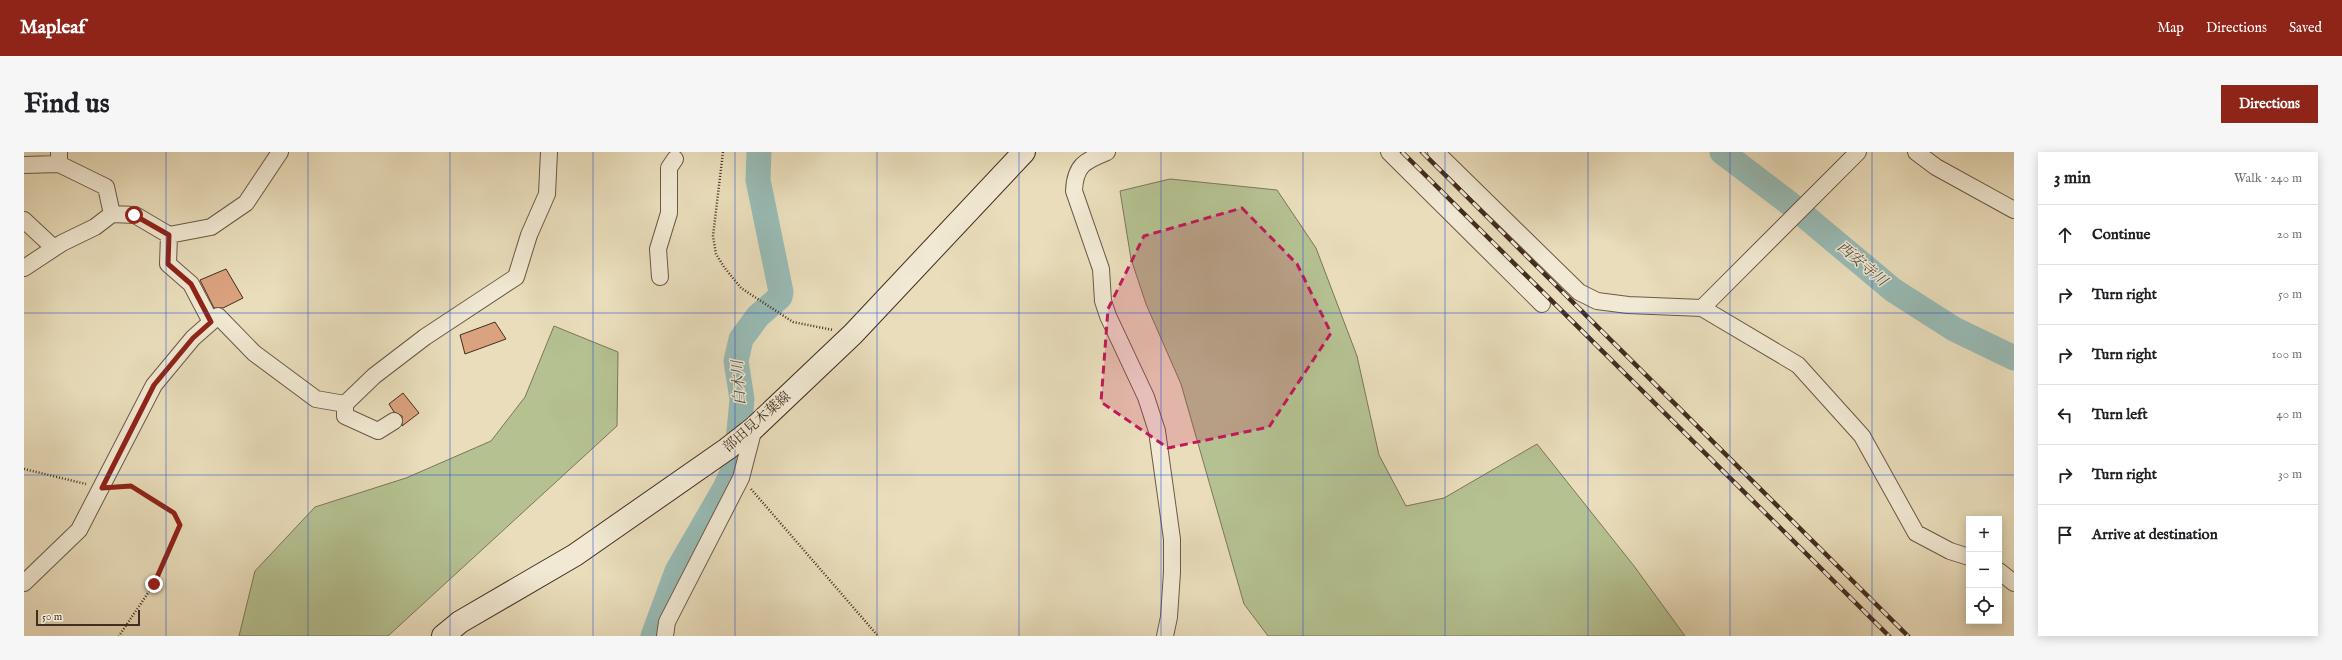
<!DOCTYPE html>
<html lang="en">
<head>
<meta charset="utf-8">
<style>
  body { margin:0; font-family:"IM FELL English","Noto Serif JP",serif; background:#f6f6f6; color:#202124 }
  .controls { position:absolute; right:12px; bottom:12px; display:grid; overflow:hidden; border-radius:0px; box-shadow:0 2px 10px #0003 }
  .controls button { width:36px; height:36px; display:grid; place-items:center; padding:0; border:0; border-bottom:1px solid #e0e0e0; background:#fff; color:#202124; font:20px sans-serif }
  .scale { position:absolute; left:12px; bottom:10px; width:104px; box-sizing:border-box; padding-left:4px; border:2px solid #432c20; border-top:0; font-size:11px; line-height:14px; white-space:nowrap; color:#432c20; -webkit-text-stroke:3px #f1e9d3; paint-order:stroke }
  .stop { position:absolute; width:12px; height:12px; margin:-9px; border:3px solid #8f2418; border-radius:50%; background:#fff }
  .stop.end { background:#8f2418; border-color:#fff; box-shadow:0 1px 4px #0008 }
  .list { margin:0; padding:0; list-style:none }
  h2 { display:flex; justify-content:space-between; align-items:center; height:52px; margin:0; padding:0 16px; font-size:17px }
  h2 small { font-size:13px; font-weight:400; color:#757577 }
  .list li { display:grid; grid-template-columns:26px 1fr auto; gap:12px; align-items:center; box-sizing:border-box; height:60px; padding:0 16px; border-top:1px solid #e0e0e0 }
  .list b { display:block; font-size:15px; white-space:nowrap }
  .list em { font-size:13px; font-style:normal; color:#757577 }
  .icon { flex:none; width:22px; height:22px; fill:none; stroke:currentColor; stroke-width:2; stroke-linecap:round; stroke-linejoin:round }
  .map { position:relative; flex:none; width:1990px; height:484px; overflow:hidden; border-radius:0px }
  header { display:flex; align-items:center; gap:24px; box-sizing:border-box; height:56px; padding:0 20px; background:#8f2418; color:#fff }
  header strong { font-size:19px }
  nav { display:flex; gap:22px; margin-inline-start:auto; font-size:14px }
  .intro { display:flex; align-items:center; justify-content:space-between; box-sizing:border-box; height:96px; padding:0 24px }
  h1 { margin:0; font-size:28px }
  .button { padding:10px 18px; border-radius:0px; background:#8f2418; color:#fff; font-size:14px; font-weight:700 }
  main { display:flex; gap:24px; padding:0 24px }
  aside { flex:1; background:#fff; border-radius:0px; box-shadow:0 2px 10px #0003 }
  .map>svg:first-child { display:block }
  .green { fill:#b5c191; stroke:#7c7658 }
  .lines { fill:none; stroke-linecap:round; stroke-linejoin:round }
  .river { stroke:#98bbb5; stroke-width:25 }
  .building { fill:#daa27e; stroke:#432c20 }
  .minor-casing { stroke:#6c5847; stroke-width:18 }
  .secondary-casing { stroke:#432c20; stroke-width:24 }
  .path { stroke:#432c20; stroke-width:2.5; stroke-dasharray:1 2; stroke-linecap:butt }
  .minor { stroke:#f1e9d3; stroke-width:16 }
  .secondary { stroke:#f1e9d3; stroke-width:22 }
  .rail-casing { stroke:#432c20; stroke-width:4.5 }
  .rail { stroke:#f1e9d3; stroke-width:3; stroke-dasharray:9; stroke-linecap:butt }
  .route { stroke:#8f2418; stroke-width:5 }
  .marked { fill:#c2185b; fill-opacity:0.2; stroke:#c2185b; stroke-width:3; stroke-dasharray:8 5; stroke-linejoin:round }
  .grid { fill:none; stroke:#1d4ed8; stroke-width:1; stroke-opacity:0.55 }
  .labels { text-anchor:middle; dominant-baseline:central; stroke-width:3; stroke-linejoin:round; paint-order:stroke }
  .street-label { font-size:14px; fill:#432c20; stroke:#f1e9d3 }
  .water-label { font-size:15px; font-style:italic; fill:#585045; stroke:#f1e9d3 }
</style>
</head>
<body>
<header>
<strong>Mapleaf</strong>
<nav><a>Map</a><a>Directions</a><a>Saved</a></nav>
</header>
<div class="intro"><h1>Find us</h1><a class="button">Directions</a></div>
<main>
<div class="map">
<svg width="1990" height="484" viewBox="0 0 1990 484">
  <rect width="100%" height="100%" fill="#e9ddbb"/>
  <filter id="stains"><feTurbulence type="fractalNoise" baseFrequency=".005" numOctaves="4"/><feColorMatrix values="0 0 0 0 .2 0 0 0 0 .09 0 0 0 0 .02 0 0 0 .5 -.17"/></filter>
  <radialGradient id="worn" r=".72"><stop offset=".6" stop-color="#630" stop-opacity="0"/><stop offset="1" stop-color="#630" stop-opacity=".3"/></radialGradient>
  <path class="green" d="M1146,27L1253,38L1292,96L1333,204L1355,303L1382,354L1420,346L1513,292L1610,414L1661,484H1244L1220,452L1157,232L1122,152L1107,107L1096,39Z
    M530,174L594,200L593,274L364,484H215L231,419L291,355L382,326L467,289L501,245Z"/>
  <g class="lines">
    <path class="river" d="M1698,0L1765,51L1869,138L1930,177L1990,206
      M629,484L653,419L701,336L712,312L718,247L712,209L717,187L734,164L756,145L757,140L734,28L735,0"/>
  </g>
  <path class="building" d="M202,117L219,146L199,156H190L176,128Z
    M471,170L482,187L441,202L436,183Z
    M379,241L395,261L378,274V264L370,260L365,252Z"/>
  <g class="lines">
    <defs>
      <path id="minor" d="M35,0V12L82,35L88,62
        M1083,0C1061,9 1051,13 1050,39L1077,117L1079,149L1084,164L1122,245L1133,279L1148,387V420L1145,465L1141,484
        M1365,0L1518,152
        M1412,0L1555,140L1573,149L1604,153L1678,156L1774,213L1838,284L1892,381L1926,399L1945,405
        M1892,0L1912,15L1990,58
        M0,13L35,12
        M0,68L30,96
        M145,83L144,112L167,132L187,170
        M0,116L38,91L71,75L88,62L111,63L145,83L187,75L222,51L256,0
        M636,125L634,97L645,61V16L651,7
        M1678,156L1834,0
        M321,252V264L354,279L370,269
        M1975,419L1990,431
        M0,431L55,378L130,233L169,186L194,164L230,201L292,247L321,252L350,224L401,185L492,125L505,83L523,42L525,0
        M641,484L643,470L717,326L730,276"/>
      <path id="secondary" d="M419,484L436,470L551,403L703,297L730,276L829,182L1000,0"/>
    </defs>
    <use href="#minor" class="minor-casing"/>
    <use href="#secondary" class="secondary-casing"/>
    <path class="path" d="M699,0L689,84L692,102L700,115L717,136L769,170L809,178
      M0,317L62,332
      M94,334H107L150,361L156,373L130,432L95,484
      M727,337L854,484"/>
    <use href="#minor" class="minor"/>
    <use href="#secondary" class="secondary"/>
    <defs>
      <path id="rail" d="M1378,0L1865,484
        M1398,0L1884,484"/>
    </defs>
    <use href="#rail" class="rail-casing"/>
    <use href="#rail" class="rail"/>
  </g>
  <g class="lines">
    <path class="route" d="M110,63L145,83L144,112L167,132L187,170L169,186L130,233L78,336L107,334L150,361L156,373L130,432"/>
  </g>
  <path class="marked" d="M1218,56L1273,112L1307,181L1245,275L1144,296L1077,250L1084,157L1120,84Z"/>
  <path class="grid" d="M142,0V484M284,0V484M426,0V484M569,0V484M711,0V484M853,0V484M995,0V484M1137,0V484M1279,0V484M1421,0V484M1564,0V484M1706,0V484M1848,0V484M0,161H1990M0,323H1990"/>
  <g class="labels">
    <g class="street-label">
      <text transform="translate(733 270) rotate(-41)">部田見木葉線</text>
    </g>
    <g class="water-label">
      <text transform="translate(1838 112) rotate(40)">西安寺川</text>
      <text transform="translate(715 231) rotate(-93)">白木川</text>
    </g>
  </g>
  <rect width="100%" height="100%" filter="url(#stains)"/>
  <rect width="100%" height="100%" fill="url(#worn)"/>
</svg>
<div class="controls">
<button>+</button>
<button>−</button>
<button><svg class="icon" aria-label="locate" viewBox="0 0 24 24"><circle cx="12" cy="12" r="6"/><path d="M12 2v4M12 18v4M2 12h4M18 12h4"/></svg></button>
</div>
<div class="scale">50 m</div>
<div class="stop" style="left:110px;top:63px"></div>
<div class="stop end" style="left:130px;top:432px"></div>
</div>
<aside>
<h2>3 min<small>Walk · 240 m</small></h2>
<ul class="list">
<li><svg class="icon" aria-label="ahead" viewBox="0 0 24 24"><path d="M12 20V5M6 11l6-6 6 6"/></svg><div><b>Continue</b></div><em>20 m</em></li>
<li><svg class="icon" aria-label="right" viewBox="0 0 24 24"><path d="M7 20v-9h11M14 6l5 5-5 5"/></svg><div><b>Turn right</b></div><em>50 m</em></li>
<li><svg class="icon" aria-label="right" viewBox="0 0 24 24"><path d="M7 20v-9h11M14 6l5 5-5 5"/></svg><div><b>Turn right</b></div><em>100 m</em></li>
<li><svg class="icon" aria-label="left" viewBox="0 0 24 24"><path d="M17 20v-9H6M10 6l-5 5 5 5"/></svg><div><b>Turn left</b></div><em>40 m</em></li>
<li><svg class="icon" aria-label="right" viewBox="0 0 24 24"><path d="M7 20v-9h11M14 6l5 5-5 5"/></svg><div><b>Turn right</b></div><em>30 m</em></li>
<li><svg class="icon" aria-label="arrive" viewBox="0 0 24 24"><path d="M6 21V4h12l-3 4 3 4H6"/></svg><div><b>Arrive at destination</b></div></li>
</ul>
</aside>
</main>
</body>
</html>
